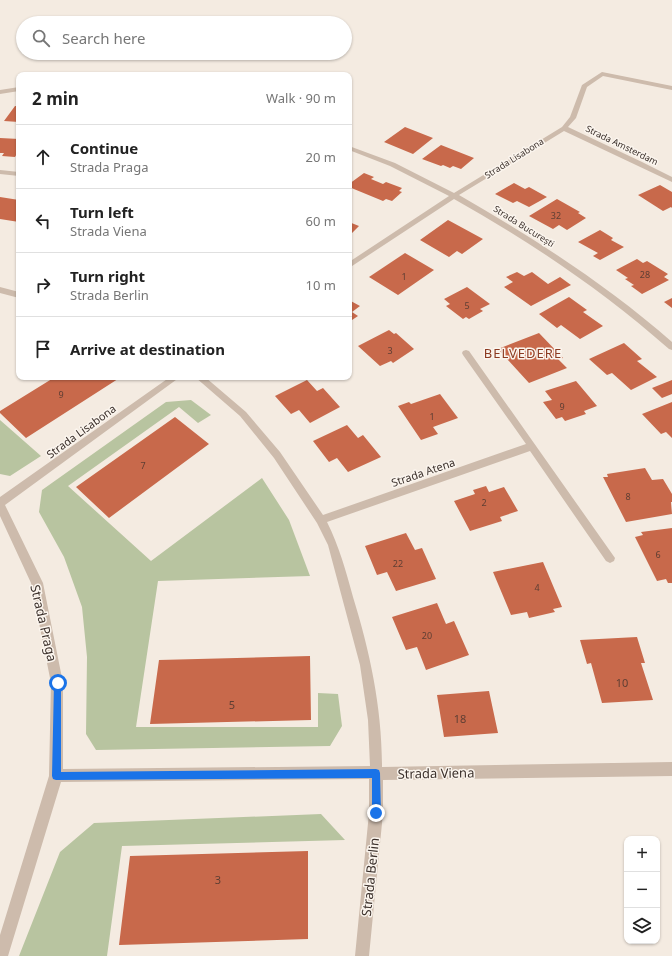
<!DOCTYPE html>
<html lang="en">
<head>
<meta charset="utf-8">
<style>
  body { margin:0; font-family:"Noto Sans",sans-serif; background:#f6f6f6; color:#222 }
  .controls { position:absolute; right:12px; bottom:12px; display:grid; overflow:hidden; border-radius:8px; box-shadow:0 1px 3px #0004 }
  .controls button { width:36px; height:36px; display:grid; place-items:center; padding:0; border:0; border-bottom:1px solid #e0e0e0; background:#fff; color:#222; font:20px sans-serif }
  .stop { position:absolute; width:12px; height:12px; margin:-9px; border:3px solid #1a73e8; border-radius:50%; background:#fff }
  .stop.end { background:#1a73e8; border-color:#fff; box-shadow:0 1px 4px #0008 }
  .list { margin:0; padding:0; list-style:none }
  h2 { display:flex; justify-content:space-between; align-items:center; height:52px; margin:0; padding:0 16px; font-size:17px }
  h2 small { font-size:13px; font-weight:400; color:#767676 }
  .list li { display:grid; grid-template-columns:26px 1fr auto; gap:12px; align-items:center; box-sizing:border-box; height:64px; padding:0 16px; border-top:1px solid #e0e0e0 }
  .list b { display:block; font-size:15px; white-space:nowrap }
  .list p { margin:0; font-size:13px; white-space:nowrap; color:#767676 }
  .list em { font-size:13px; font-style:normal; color:#767676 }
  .icon { flex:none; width:22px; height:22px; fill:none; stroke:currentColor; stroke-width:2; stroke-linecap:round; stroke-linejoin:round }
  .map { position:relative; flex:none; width:672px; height:956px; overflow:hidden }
  .search { position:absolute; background:#fff; box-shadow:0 1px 3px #0004; left:16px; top:16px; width:336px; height:44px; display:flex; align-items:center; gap:10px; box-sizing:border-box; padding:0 14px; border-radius:22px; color:#767676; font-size:15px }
  .panel { position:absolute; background:#fff; box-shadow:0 1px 3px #0004; left:16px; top:72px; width:336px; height:308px; border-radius:8px }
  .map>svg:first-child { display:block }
  .green { fill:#b8c4a0 }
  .building { fill:#c8694b }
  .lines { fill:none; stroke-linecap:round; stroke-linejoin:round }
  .minor { fill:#cdbbac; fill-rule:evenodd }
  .route { fill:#1a73e8 }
  .labels { text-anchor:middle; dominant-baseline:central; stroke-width:3; stroke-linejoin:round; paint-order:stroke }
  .far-street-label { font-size:9px; fill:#3b302b; stroke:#fbf5ee }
  .number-label { font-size:9px; fill:#5e3e33 }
  .street-label { font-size:11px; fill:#3b302b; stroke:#fbf5ee }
  .near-number-label { font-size:11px; fill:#5e3e33 }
  .quarter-label { font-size:13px; letter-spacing:1px; fill:#8c3b22; stroke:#fbf5ee }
  .near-street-label { font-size:13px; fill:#3b302b; stroke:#fbf5ee }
</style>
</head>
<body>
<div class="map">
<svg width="672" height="956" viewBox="0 0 672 956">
  <rect width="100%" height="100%" fill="#f4ebe1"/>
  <path class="green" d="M191,400L211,415L198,423L179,407L68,486L151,561L262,478L289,520L310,576L158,581L136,727H318V693L338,694L342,726L330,746L96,750L86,734L87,657L82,607L64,557L39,512L42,490L166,402Z
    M0,420L41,456L10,476L0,474Z
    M321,814L345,840L122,846L107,956H19L60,852L94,823Z"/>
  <path class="building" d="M15,106H19V122L4,121Z
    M405,127L433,138L413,154L384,142Z
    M0,138L19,139V150L15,157L2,156L4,153H0Z
    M441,145L474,158L461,169L453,166L450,168L443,165L441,166L422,159Z
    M364,173L374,177L371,179L383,184L386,182L402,188L399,191L402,192L392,201L386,199L383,201L349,187V184Z
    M514,183L525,189L529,187L547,197L529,207L517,201L513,203L495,194Z
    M660,185L672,192V208L671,207L663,211L638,195Z
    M0,197L19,200V222L0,219Z
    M557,199L580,212L578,213L586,218L567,230L559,225L553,229L529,216Z
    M448,220L483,239L462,254L457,251L449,257L420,240Z
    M349,222L359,226L349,236Z
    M600,230L613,238L611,240L624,247L600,260L593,256L598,253L578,242Z
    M405,253L434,270L398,295L369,277Z
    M637,259L643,263L647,261L668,274L664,277L669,280L642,294L631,286L634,285L625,279L628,278L616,270Z
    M517,272L524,276L532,272L548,284L560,277L571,285L531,306L504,287L513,282L506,277Z
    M467,287L490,304L480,309L483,311L469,319L466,317L463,319L446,306L450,304L444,299Z
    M569,297L587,310L583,312L603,326L580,339L561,325L557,328L539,314Z
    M672,298V308L664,302Z
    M349,300L360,306L352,312L358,316L349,322Z
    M389,330L394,334L396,333L414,349L393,363L391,361L380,366L358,346Z
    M539,333L563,358L558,359L567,368L529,383L498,349Z
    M624,343L642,359L637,361L657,377L631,390L612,373L607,375L589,359Z
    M55,377H121L26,438L0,413V411Z
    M307,380L317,391L323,388L340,407L310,423L299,410L291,414L275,396Z
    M672,380V394L662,398L652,388Z
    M576,381L597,406L584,411L586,414L565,421L562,417L556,419L543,402L552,400L545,391Z
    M440,394L458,418L433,427L438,434L421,440L398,406L409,402L411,404Z
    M672,402V438L666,432L661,434L642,414Z
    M175,417L209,444L109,518L76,487Z
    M347,425L358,438L363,435L381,457L348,472L337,458L329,462L313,441Z
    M645,468L652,480L663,479L672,494V502H671L672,514L626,522L603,477H608L607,474Z
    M486,486L489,492L504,487L518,511L500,517L502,521L470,531L454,501L475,494L473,490Z
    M672,528V583H668L666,579L657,581L635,537L643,535L641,532Z
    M406,533L415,550L422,548L436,579L396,591L387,572L377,575L365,546Z
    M543,562L562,607L553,609L555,612L529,618L527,612L511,615L493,572Z
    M437,603L446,624L454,621L469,655L426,670L417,647L406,650L392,617Z
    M637,637L645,663H641L653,700L602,703L591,663L587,664L580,640Z
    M310,656L311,720L150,724L159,660Z
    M489,691L498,733L444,737L437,695Z
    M308,851V939L119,945L130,856Z"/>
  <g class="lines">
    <path class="minor" d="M602,72L672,86V90L603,76L587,87L576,118L568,127L642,162L672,177V182L564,131L459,195C534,238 607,285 672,342V350L669,349C603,291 531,242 454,199L349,268V262L449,196L390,166L349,150V146L395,163L454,193L562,127L570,117L582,85Z
      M19,87V91L0,94V90Z
      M0,170L19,172V176L0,174Z
      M0,287L19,292V298L0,293Z
      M466,350L469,351L615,558L614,561L610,563L606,561L530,451L327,522C339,546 346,571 353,597C370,652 382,708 382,767L672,762V776L383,780V813L369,956H355L369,813V779L61,782L8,956H0V935L49,776L51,683L31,583L0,516V497L170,377H180L5,505L43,583L63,683V769L370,766L368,720L360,665L328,545L317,523L274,458L240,416L195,377H205L246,412L280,452L323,515L526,444L463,355L462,353L463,351Z"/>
  </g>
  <path class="route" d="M58,679L61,683V772L376,769L379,770L380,773L381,813L379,816L376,817L373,816L372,813V778L56,780L53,779L52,776L54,683Z"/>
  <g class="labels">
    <g class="far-street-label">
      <text transform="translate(622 145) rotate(26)">Strada Amsterdam</text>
      <text transform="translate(514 158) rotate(-32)">Strada Lisabona</text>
      <text transform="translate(524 226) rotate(32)">Strada București</text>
    </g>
    <g class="number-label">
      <text x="556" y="215">32</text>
      <text x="645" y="274">28</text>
      <text x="404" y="276">1</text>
      <text x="467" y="305">5</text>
      <text x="390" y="350">3</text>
      <text x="61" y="394">9</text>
      <text x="562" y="406">9</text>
      <text x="432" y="416">1</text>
      <text x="143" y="465">7</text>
      <text x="628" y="496">8</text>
      <text x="484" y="502">2</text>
      <text x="658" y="554">6</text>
      <text x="398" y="563">22</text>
      <text x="537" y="587">4</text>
      <text x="427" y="635">20</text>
    </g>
    <g class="street-label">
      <text transform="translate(81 431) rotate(-36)">Strada Lisabona</text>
      <text transform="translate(423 472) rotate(-19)">Strada Atena</text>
    </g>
    <g class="near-number-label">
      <text x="622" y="682">10</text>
      <text x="232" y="704">5</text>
      <text x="460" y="718">18</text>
      <text x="218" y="879">3</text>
    </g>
    <g class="quarter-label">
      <text x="523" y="353">BELVEDERE</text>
    </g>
    <g class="near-street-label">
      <text transform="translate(44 623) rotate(77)">Strada Praga</text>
      <text transform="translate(436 773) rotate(-1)">Strada Viena</text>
      <text transform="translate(370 877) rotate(-84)">Strada Berlin</text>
    </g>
  </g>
</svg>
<div class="controls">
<button>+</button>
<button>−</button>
<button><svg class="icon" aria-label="layers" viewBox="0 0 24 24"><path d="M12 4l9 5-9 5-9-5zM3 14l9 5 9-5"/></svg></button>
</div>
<div class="stop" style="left:58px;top:683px"></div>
<div class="stop end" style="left:376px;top:813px"></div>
<div class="search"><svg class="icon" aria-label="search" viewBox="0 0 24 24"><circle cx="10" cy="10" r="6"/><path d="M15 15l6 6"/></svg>Search here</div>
<section class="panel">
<h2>2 min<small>Walk · 90 m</small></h2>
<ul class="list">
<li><svg class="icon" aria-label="ahead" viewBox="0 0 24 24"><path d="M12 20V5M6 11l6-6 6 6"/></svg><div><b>Continue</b><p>Strada Praga</p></div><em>20 m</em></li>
<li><svg class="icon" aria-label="left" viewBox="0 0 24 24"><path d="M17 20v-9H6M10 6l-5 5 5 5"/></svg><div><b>Turn left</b><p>Strada Viena</p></div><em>60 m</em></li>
<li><svg class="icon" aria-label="right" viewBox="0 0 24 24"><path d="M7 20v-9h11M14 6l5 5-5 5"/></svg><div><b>Turn right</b><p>Strada Berlin</p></div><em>10 m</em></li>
<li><svg class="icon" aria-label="arrive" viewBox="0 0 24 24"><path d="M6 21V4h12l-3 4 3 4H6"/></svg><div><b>Arrive at destination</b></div></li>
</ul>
</section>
</div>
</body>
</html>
